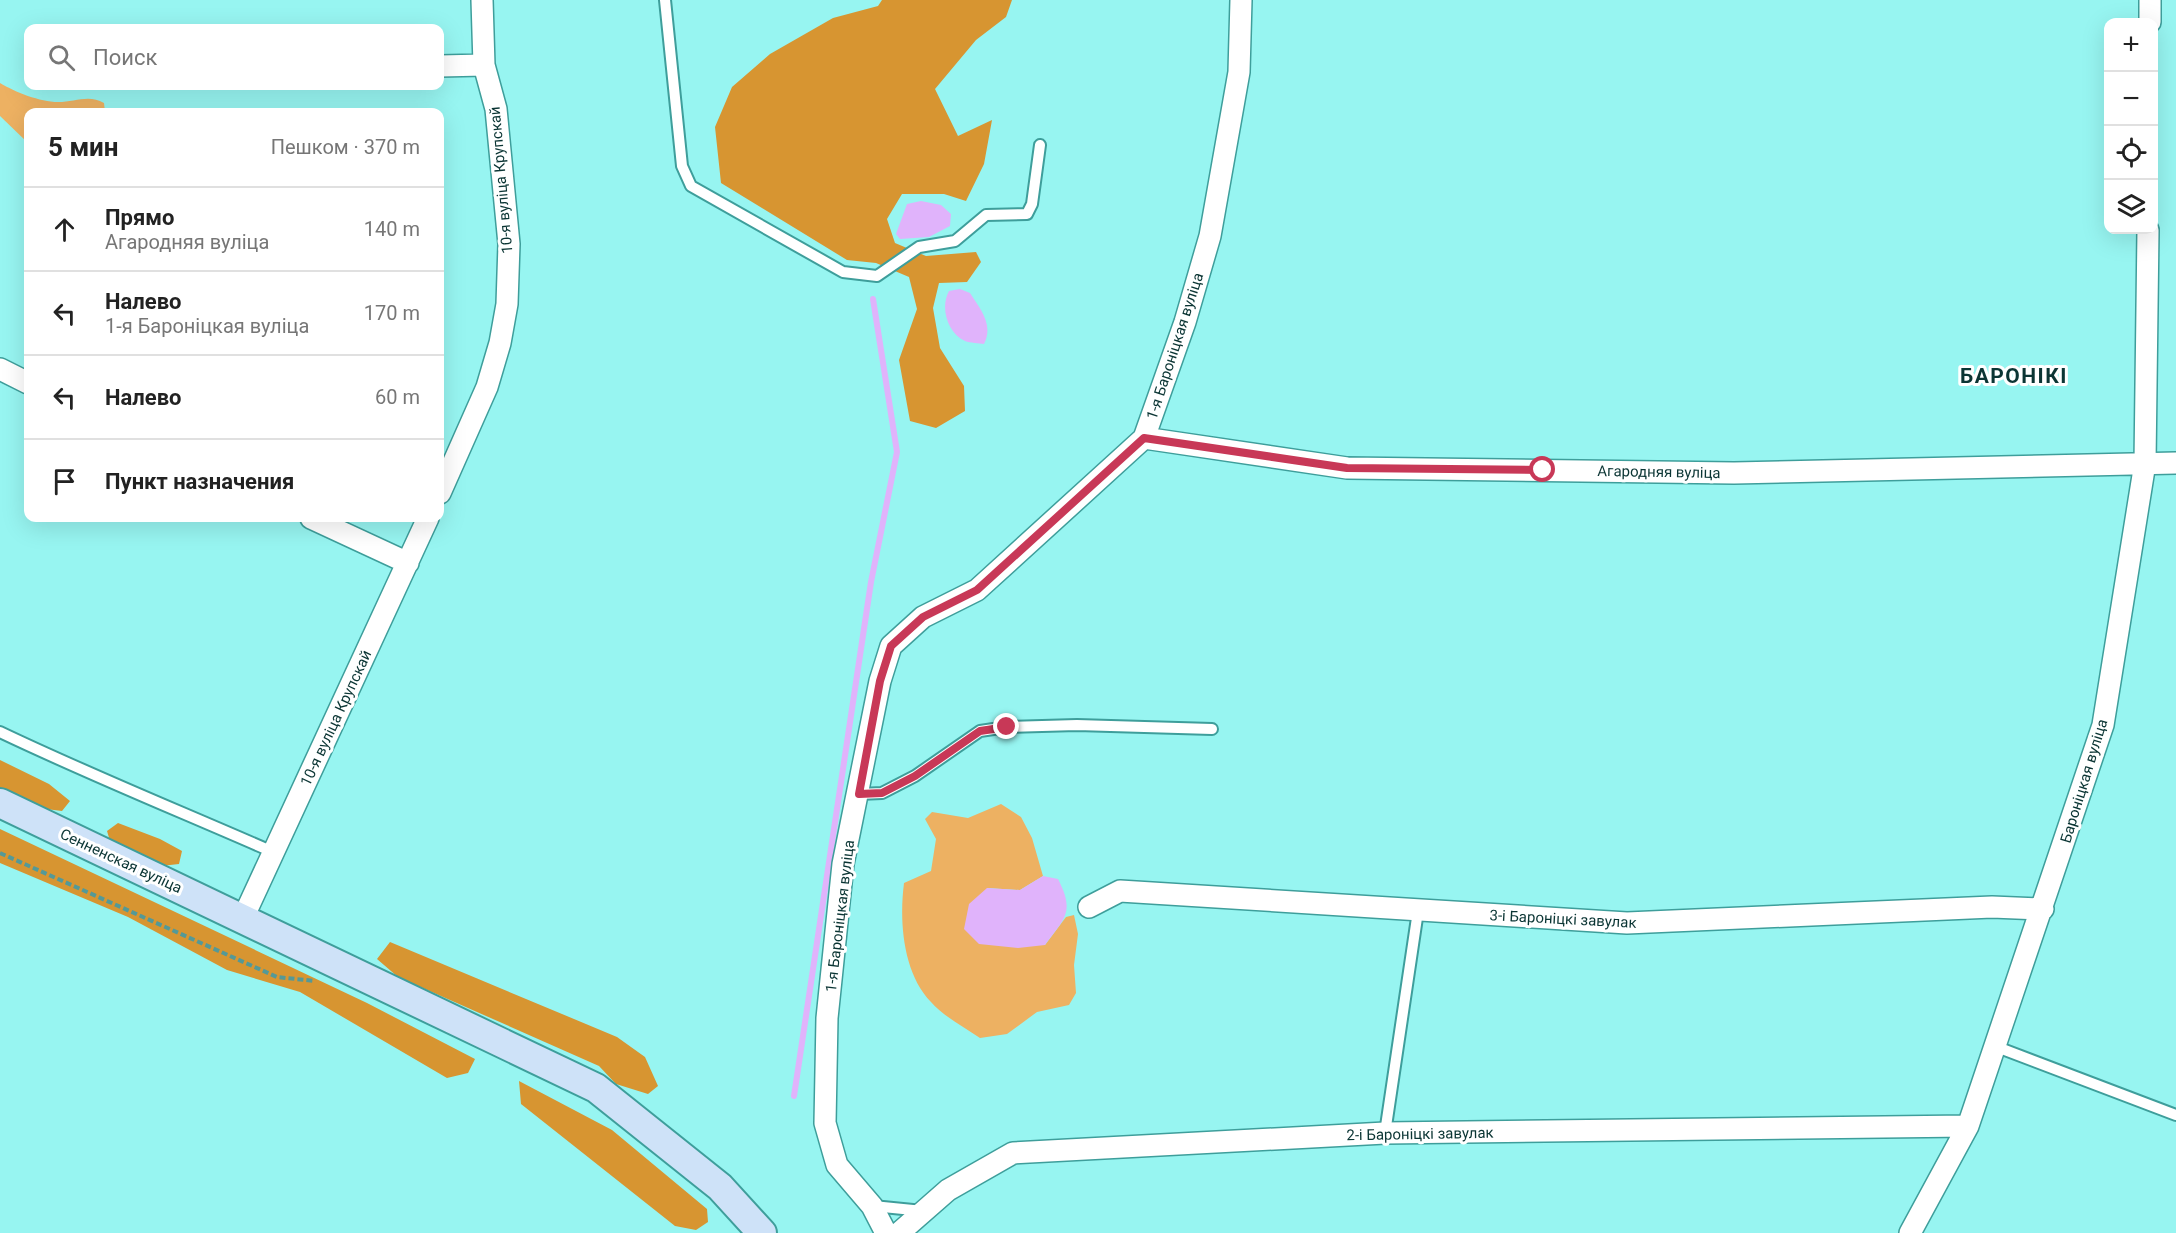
<!DOCTYPE html>
<html lang="ru">
<head>
<meta charset="utf-8">
<style>
  body { margin:0; font-family:Roboto,sans-serif; background:#f2f2f2; color:#222 }
  .controls { position:absolute; right:18px; top:18px; display:grid; overflow:hidden; border-radius:12px; box-shadow:0 6px 24px #0002 }
  .controls button { width:54px; height:54px; display:grid; place-items:center; padding:0; border:0; border-bottom:2px solid #e0e0e0; background:#fff; color:#222; font:30px sans-serif }
  .stop { position:absolute; width:18px; height:18px; margin:-14px; border:4px solid #c83857; border-radius:50%; background:#fff }
  .stop.end { background:#c83857; border-color:#fff; box-shadow:0 2px 6px #0008 }
  .list { margin:0; padding:0; list-style:none }
  h2 { display:flex; justify-content:space-between; align-items:center; height:78px; margin:0; padding:0 24px; font-size:26px }
  h2 small { font-size:20px; font-weight:400; color:#767676 }
  .list li { display:grid; grid-template-columns:39px 1fr auto; gap:18px; align-items:center; box-sizing:border-box; height:84px; padding:0 24px; border-top:2px solid #e0e0e0 }
  .list b { display:block; font-size:22px; white-space:nowrap }
  .list p { margin:0; font-size:20px; white-space:nowrap; color:#767676 }
  .list em { font-size:20px; font-style:normal; color:#767676 }
  .icon { flex:none; width:33px; height:33px; fill:none; stroke:currentColor; stroke-width:2; stroke-linecap:round; stroke-linejoin:round }
  .map { position:relative; flex:none; width:2176px; height:1233px; overflow:hidden }
  .search { position:absolute; background:#fff; box-shadow:0 6px 24px #0002; left:24px; top:24px; width:420px; height:66px; display:flex; align-items:center; gap:15px; box-sizing:border-box; padding:0 21px; border-radius:12px; color:#767676; font-size:22px }
  .panel { position:absolute; background:#fff; box-shadow:0 6px 24px #0002; left:24px; top:108px; width:420px; height:414px; border-radius:12px }
  .map>svg:first-child { display:block }
  .green { fill:#edb162 }
  .forest { fill:#d79531 }
  .water { fill:#e0b3fb }
  .lines { fill:none; stroke-linecap:round; stroke-linejoin:round }
  .stream { stroke:#e0b3fb; stroke-width:6 }
  .service-casing { stroke:#3e9e9b; stroke-width:14 }
  .minor-casing { stroke:#3e9e9b; stroke-width:24 }
  .secondary-casing { stroke:#3e9e9b; stroke-width:32 }
  .path { stroke:#549997; stroke-width:4; stroke-dasharray:6 3; stroke-linecap:butt }
  .service { stroke:#fff; stroke-width:10 }
  .minor { stroke:#fff; stroke-width:21 }
  .secondary { stroke:#cee2f8; stroke-width:28 }
  .route { stroke:#c83857; stroke-width:8 }
  .labels { text-anchor:middle; dominant-baseline:central; stroke-width:6; stroke-linejoin:round; paint-order:stroke }
  .street-label { font-size:15px; fill:#0b3534; stroke:#fff }
  .district-label { font-size:21px; font-weight:bold; letter-spacing:1.5px; fill:#0b3534; stroke:#fff }
</style>
</head>
<body>
<div class="map">
<svg width="2176" height="1233" viewBox="0 0 2176 1233">
  <rect width="100%" height="100%" fill="#97f5f1"/>
  <path class="green" d="M0,83C15,92 40,102 58,102C75,102 89,94 104,103L105,112H28V143L0,116Z
    M1001,804L1021,817L1032,838L1043,876L1020,890L987,888L1045,945L1066,917L1074,915L1078,934L1074,965L1076,993L1069,1005L1037,1012L1007,1034L980,1038C964,1027 943,1016 931,1002C903,973 899,922 904,883L931,871L936,839L925,819L932,812L968,818Z"/>
  <path class="forest" d="M882,0H1012L1006,17L976,40L935,89L958,136L992,120L984,164L966,201L944,194H902L887,219L895,243L926,256L976,252L981,262L967,282L939,283L933,308L940,348L964,386L965,411L936,428L910,421L899,360L917,309L909,277L876,263L847,260L721,183L715,127L732,87L770,54L833,18L878,6Z
    M0,760L49,784L70,801L62,811L38,808L0,789Z
    M118,823L160,839L182,851L179,864L161,866L110,841L107,831Z
    M0,829L367,1003L475,1059L468,1073L447,1078L300,992L227,970L128,917L0,863Z
    M390,942L617,1037L645,1057L658,1086L648,1094L616,1084L599,1066L398,977L377,959Z
    M519,1081L612,1130L707,1209L708,1222L696,1230L675,1226L521,1104Z"/>
  <path class="water" d="M921,201L941,205L951,214L950,226L929,237L900,239L896,234L907,204Z
    M960,289L970,293C980,309 994,324 984,344C979,343 970,343 965,341C947,333 940,307 949,291Z
    M1043,876L1058,879C1075,912 1065,918 1045,945L1018,948L979,944L964,929L969,904L987,888L1020,890Z"/>
  <g class="lines">
    <path class="stream" d="M794,1096L871,582L897,452L873,299"/>
    <defs>
      <path id="service" d="M665,0L682,166L691,186L843,272L877,276L919,247L955,241L986,215L1027,214L1032,204L1040,145
        M0,732C90,775 182,812 273,852
        M859,794L882,793L915,776L980,731L1007,727L1077,725L1212,729
        M1997,1047L2176,1115
        M1385,1133L1418,911
        M873,1206L923,1211"/>
      <path id="minor" d="M2150,22V0
        M440,66L484,65
        M0,369L28,383
        M1144,438L1347,468L1734,473L2176,463
        M440,493L487,387L500,343L507,304L509,244L496,109L484,65L482,0
        M311,518L408,563
        M1089,907L1120,891L1627,923L1992,907L2043,909
        M243,918L428,518
        M886,1233L872,1206L837,1165L825,1123L827,1018L843,864L880,681L891,646L923,617L977,590L1144,438L1185,322L1210,236L1239,72L1241,0
        M899,1233L948,1190L1013,1153L1385,1133L1968,1126
        M1910,1233L1968,1126L2103,725L2145,463L2148,230"/>
      <path id="secondary" d="M0,803L596,1088L720,1187L762,1233"/>
    </defs>
    <use href="#service" class="service-casing"/>
    <use href="#minor" class="minor-casing"/>
    <use href="#secondary" class="secondary-casing"/>
    <path class="path" d="M0,853L277,977L315,981"/>
    <use href="#service" class="service"/>
    <use href="#minor" class="minor"/>
    <use href="#secondary" class="secondary"/>
  </g>
  <g class="lines">
    <path class="route" d="M1007,727L980,731L915,776L882,793L859,794L880,681L891,646L923,617L977,590L1144,438L1347,468L1543,470"/>
  </g>
  <g class="labels">
    <g class="street-label">
      <text transform="translate(501 180) rotate(-95)">10-я вуліца Крупскай</text>
      <text transform="translate(1175 346) rotate(-72)">1-я Бароніцкая вуліца</text>
      <text transform="translate(1659 472) rotate(1)">Агародняя вуліца</text>
      <text transform="translate(336 718) rotate(-65)">10-я вуліца Крупскай</text>
      <text transform="translate(2084 781) rotate(-73)">Бароніцкая вуліца</text>
      <text transform="translate(121 861) rotate(25)">Сенненская вуліца</text>
      <text transform="translate(840 916) rotate(-83)">1-я Бароніцкая вуліца</text>
      <text transform="translate(1563 919) rotate(3)">3-і Бароніцкі завулак</text>
      <text transform="translate(1420 1134) rotate(-1)">2-і Бароніцкі завулак</text>
    </g>
    <g class="district-label">
      <text x="2014" y="376">БАРОНІКІ</text>
    </g>
  </g>
</svg>
<div class="controls">
<button>+</button>
<button>−</button>
<button><svg class="icon" aria-label="locate" viewBox="0 0 24 24"><circle cx="12" cy="12" r="6"/><path d="M12 2v4M12 18v4M2 12h4M18 12h4"/></svg></button>
<button><svg class="icon" aria-label="layers" viewBox="0 0 24 24"><path d="M12 4l9 5-9 5-9-5zM3 14l9 5 9-5"/></svg></button>
</div>
<div class="stop" style="left:1543px;top:470px"></div>
<div class="stop end" style="left:1007px;top:727px"></div>
<div class="search"><svg class="icon" aria-label="search" viewBox="0 0 24 24"><circle cx="10" cy="10" r="6"/><path d="M15 15l6 6"/></svg>Поиск</div>
<section class="panel">
<h2>5 мин<small>Пешком · 370 m</small></h2>
<ul class="list">
<li><svg class="icon" aria-label="ahead" viewBox="0 0 24 24"><path d="M12 20V5M6 11l6-6 6 6"/></svg><div><b>Прямо</b><p>Агародняя вуліца</p></div><em>140 m</em></li>
<li><svg class="icon" aria-label="left" viewBox="0 0 24 24"><path d="M17 20v-9H6M10 6l-5 5 5 5"/></svg><div><b>Налево</b><p>1-я Бароніцкая вуліца</p></div><em>170 m</em></li>
<li><svg class="icon" aria-label="left" viewBox="0 0 24 24"><path d="M17 20v-9H6M10 6l-5 5 5 5"/></svg><div><b>Налево</b></div><em>60 m</em></li>
<li><svg class="icon" aria-label="arrive" viewBox="0 0 24 24"><path d="M6 21V4h12l-3 4 3 4H6"/></svg><div><b>Пункт назначения</b></div></li>
</ul>
</section>
</div>
</body>
</html>
